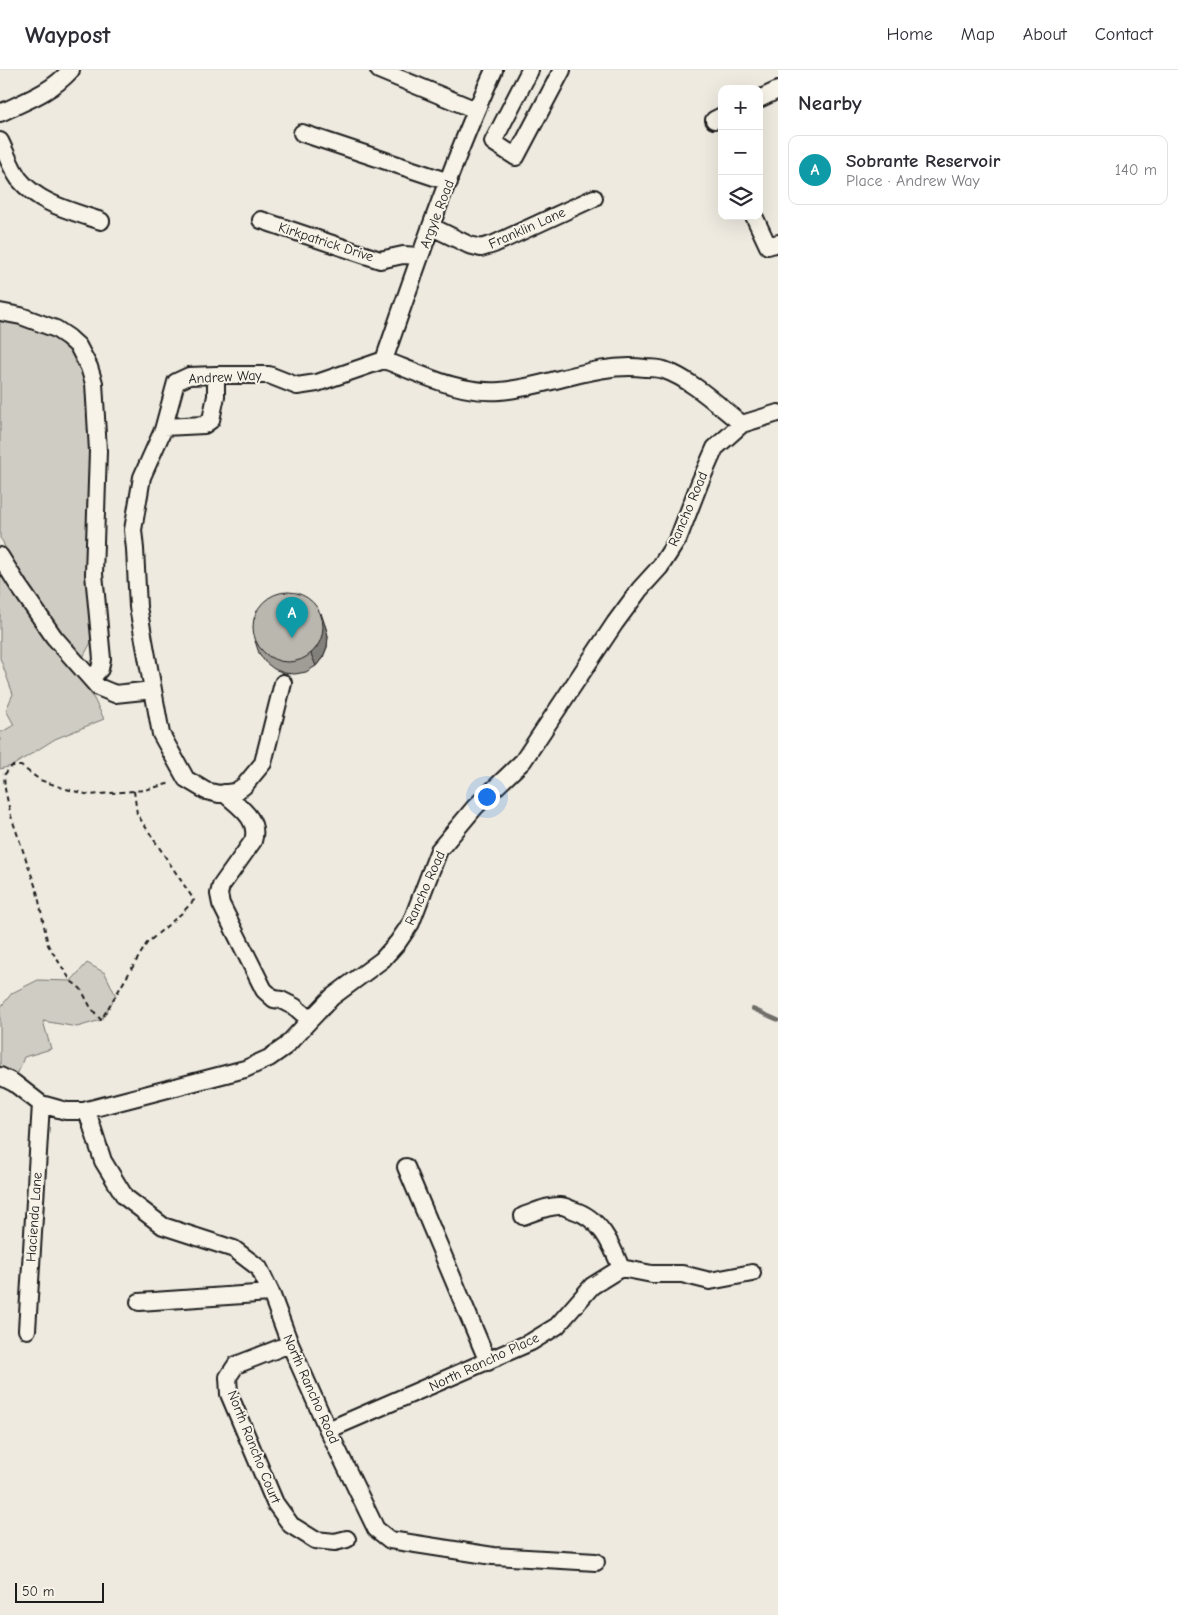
<!DOCTYPE html>
<html lang="en">
<head>
<meta charset="utf-8">
<style>
  body { margin:0; font-family:"Comic Neue",sans-serif; background:#f7f7f7; color:#2b2b33 }
  .controls { position:absolute; right:15px; top:15px; display:grid; overflow:hidden; border-radius:10px; box-shadow:0 5px 20px #0002 }
  .controls button { width:45px; height:45px; display:grid; place-items:center; padding:0; border:0; border-bottom:1px solid #e1e1e2; background:#fff; color:#2b2b33; font:25px sans-serif }
  .scale { position:absolute; left:15px; bottom:12px; width:89px; box-sizing:border-box; padding-left:5px; border:2px solid #1c1c1c; border-top:0; font-size:14px; line-height:18px; white-space:nowrap; color:#1c1c1c; -webkit-text-stroke:4px #f7f3e8; paint-order:stroke }
  .you { position:absolute; left:486px; top:726px; width:18px; height:18px; margin:-12px; border:4px solid #fff; border-radius:50%; background:#1a73e8; box-shadow:0 0 0 8px #1a73e833 }
  .badge { display:grid; place-items:center; width:32px; height:32px; border-radius:50%; background:#ea580c; color:#fff; font-size:16px; font-weight:700 }
  .pin { position:absolute; translate:-50% -41px; filter:drop-shadow(0 1px 2px #0008) }
  .pin::after { content:''; position:absolute; top:26px; width:18px; height:15px; background:inherit; clip-path:polygon(0 0,100% 0,50% 100%) }
  .list { margin:0; padding:0; list-style:none }
  h2 { display:flex; justify-content:space-between; align-items:center; height:65px; margin:0; padding:0 20px; font-size:21px }
  h2 small { font-size:16px; font-weight:400; color:#7c7c81 }
  .list li { display:grid; grid-template-columns:32px 1fr auto; gap:15px; align-items:center; box-sizing:border-box; height:70px; margin:0 10px 10px; padding:0 10px; border:1px solid #e1e1e2; border-radius:10px }
  .list b { display:block; font-size:19px; white-space:nowrap }
  .list p { margin:0; font-size:16px; white-space:nowrap; color:#7c7c81 }
  .list em { font-size:16px; font-style:normal; color:#7c7c81 }
  .icon { flex:none; width:28px; height:28px; fill:none; stroke:currentColor; stroke-width:2; stroke-linecap:round; stroke-linejoin:round }
  .map { position:relative; flex:none; width:778px; height:1545px; overflow:hidden }
  header { display:flex; align-items:center; gap:30px; box-sizing:border-box; height:70px; padding:0 25px; background:#fff; border-bottom:1px solid #e1e1e2 }
  header strong { font-size:24px }
  nav { display:flex; gap:28px; margin-inline-start:auto; font-size:18px }
  main { display:flex }
  aside { flex:1; background:#fff }
  .map>svg:first-child { display:block }
  .green { fill:#cfccc3; stroke:#767470 }
  .lines { fill:none; stroke-linecap:round; stroke-linejoin:round }
  .stream { stroke:#6f6d69; stroke-width:4 }
  .minor-casing { stroke:#1c1c1c; stroke-width:20 }
  .path { stroke:#1c1c1c; stroke-width:2; stroke-dasharray:5 4; stroke-linecap:butt }
  .minor { stroke:#f7f3e8; stroke-width:16 }
  .wall { fill:#a09d96; stroke:#1c1c1c }
  .shaded-wall { fill:#82807a; stroke:#1c1c1c }
  .building { fill:#bab7af; stroke:#1c1c1c }
  .labels { text-anchor:middle; dominant-baseline:central; stroke-width:4; stroke-linejoin:round; paint-order:stroke }
  .street-label { font-size:14px; fill:#1c1c1c; stroke:#f7f3e8 }
</style>
</head>
<body>
<header>
<strong>Waypost</strong>
<nav><a>Home</a><a>Map</a><a>About</a><a>Contact</a></nav>
</header>
<main>
<div class="map">
<svg width="778" height="1545" viewBox="0 0 778 1545">
  <rect width="100%" height="100%" fill="#eeeae0"/>
  <filter id="ink" filterUnits="userSpaceOnUse"><feTurbulence type="fractalNoise" baseFrequency=".02" numOctaves="2"/><feDisplacementMap in="SourceGraphic" scale="10" xChannelSelector="R" yChannelSelector="G"/><feConvolveMatrix kernelMatrix="1 2 1 2 8 2 1 2 1" color-interpolation-filters="sRGB"/></filter>
  <g filter="url(#ink)">
    <path class="green" d="M0,249C25,254 58,261 74,283C81,294 86,307 90,319L95,565L82,589L51,554L12,498L3,472L0,468Z
      M0,496L87,615L104,649L55,669L12,696L0,699V663L14,655L6,640L13,624L0,588Z
      M87,893L105,903L116,926L101,950L77,957L43,951L51,979L24,987L14,1013L0,1006V938L12,923L38,910L71,911Z"/>
    <g class="lines">
      <path class="stream" d="M753,939L778,950"/>
      <defs>
        <path id="minor" d="M379,0L476,40
          M530,0L493,72L516,87L562,0
          M759,29L778,20
          M0,43C28,30 50,23 71,0
          M714,50L722,46
          M302,63L449,112
          M0,71C6,83 11,98 19,109C39,134 72,141 101,151
          M754,146L768,176L778,173
          M261,150L380,190L403,185L420,186
          M432,157L469,175L481,178L494,174L594,128
          M0,242L21,246L56,259L68,267L78,276L89,297L94,313L98,381L94,504L102,589L100,599L91,609
          M384,290C418,192 451,94 494,0
          M164,357L204,355L211,350L216,326V305
          M0,486L18,515L54,567L98,617L115,624L153,620
          M283,613L263,693L244,716L235,722L219,724L206,721L186,709L161,664L138,537L135,479L133,460L142,407L163,360L176,312L189,306L216,305H269L297,316L317,313L384,290C421,304 459,324 500,321C549,317 595,292 645,298C651,298 658,298 664,300C691,309 719,336 742,354
          M224,723C239,737 260,749 253,771L221,816L219,824L221,834L264,920L274,929L281,930L295,937L310,950
          M0,1006L14,1013L41,1034L66,1041H87V1040L245,999L269,988L286,976L310,950L332,927L382,890L398,872L411,853L439,780L475,737L523,691L615,553L640,519L660,497L678,469L700,412L715,378L742,354L778,343
          M87,1041L103,1091L125,1127L163,1156L234,1179L259,1198L271,1223L290,1274L328,1360L376,1459L390,1470L493,1486L596,1492
          M406,1097L488,1292
          M523,1146C535,1142 549,1135 561,1136C565,1136 569,1139 573,1140C600,1148 611,1173 621,1198
          M139,1232L271,1223
          M27,1260L41,1034
          M290,1274L236,1295L228,1307L229,1324L275,1433L291,1455L315,1470L335,1472L347,1469
          M328,1360L531,1272L557,1256L592,1216L621,1198L652,1204H682L710,1211L752,1203"/>
      </defs>
      <use href="#minor" class="minor-casing"/>
      <path class="path" d="M134,721L137,744L194,830L182,843L147,873L101,950L91,938L81,919L71,911L48,875L37,821L11,746L5,719L4,705L12,696H21L40,710L66,719L90,725L144,720L171,713"/>
      <use href="#minor" class="minor"/>
    </g>
    <path class="wall" d="M325,555L328,566L327,577L323,587L316,596L306,602L295,604L284,603L274,599L265,592L259,583L255,571Z"/>
    <path class="shaded-wall" d="M321,543L325,555L328,566L327,577L323,587L316,596L311,584Z"/>
    <path class="building" d="M253 557a35 35 0 1 1 70 0a35 35 0 1 1-70 0Z"/>
  </g>
  <g class="labels">
    <g class="street-label">
      <text transform="translate(437 144) rotate(-69)">Argyle Road</text>
      <text transform="translate(527 158) rotate(-24)">Franklin Lane</text>
      <text transform="translate(326 172) rotate(18)">Kirkpatrick Drive</text>
      <text transform="translate(225 307) rotate(-3)">Andrew Way</text>
      <text transform="translate(688 439) rotate(-67)">Rancho Road</text>
      <text transform="translate(425 818) rotate(-66)">Rancho Road</text>
      <text transform="translate(34 1147) rotate(-86)">Hacienda Lane</text>
      <text transform="translate(484 1292) rotate(-25)">North Rancho Place</text>
      <text transform="translate(311 1319) rotate(66)">North Rancho Road</text>
      <text transform="translate(254 1377) rotate(68)">North Rancho Court</text>
    </g>
  </g>
</svg>
<div class="controls">
<button>+</button>
<button>−</button>
<button><svg class="icon" aria-label="layers" viewBox="0 0 24 24"><path d="M12 4l9 5-9 5-9-5zM3 14l9 5 9-5"/></svg></button>
</div>
<div class="scale">50 m</div>
<div class="you"></div>
<div class="pin badge" style="left:292px;top:568px;background:#0f9aa8">A</div>
</div>
<aside>
<h2>Nearby<small></small></h2>
<ul class="list">
<li><span class="badge" style="background:#0f9aa8">A</span><div><b>Sobrante Reservoir</b><p>Place · Andrew Way</p></div><em>140 m</em></li>
</ul>
</aside>
</main>
</body>
</html>
